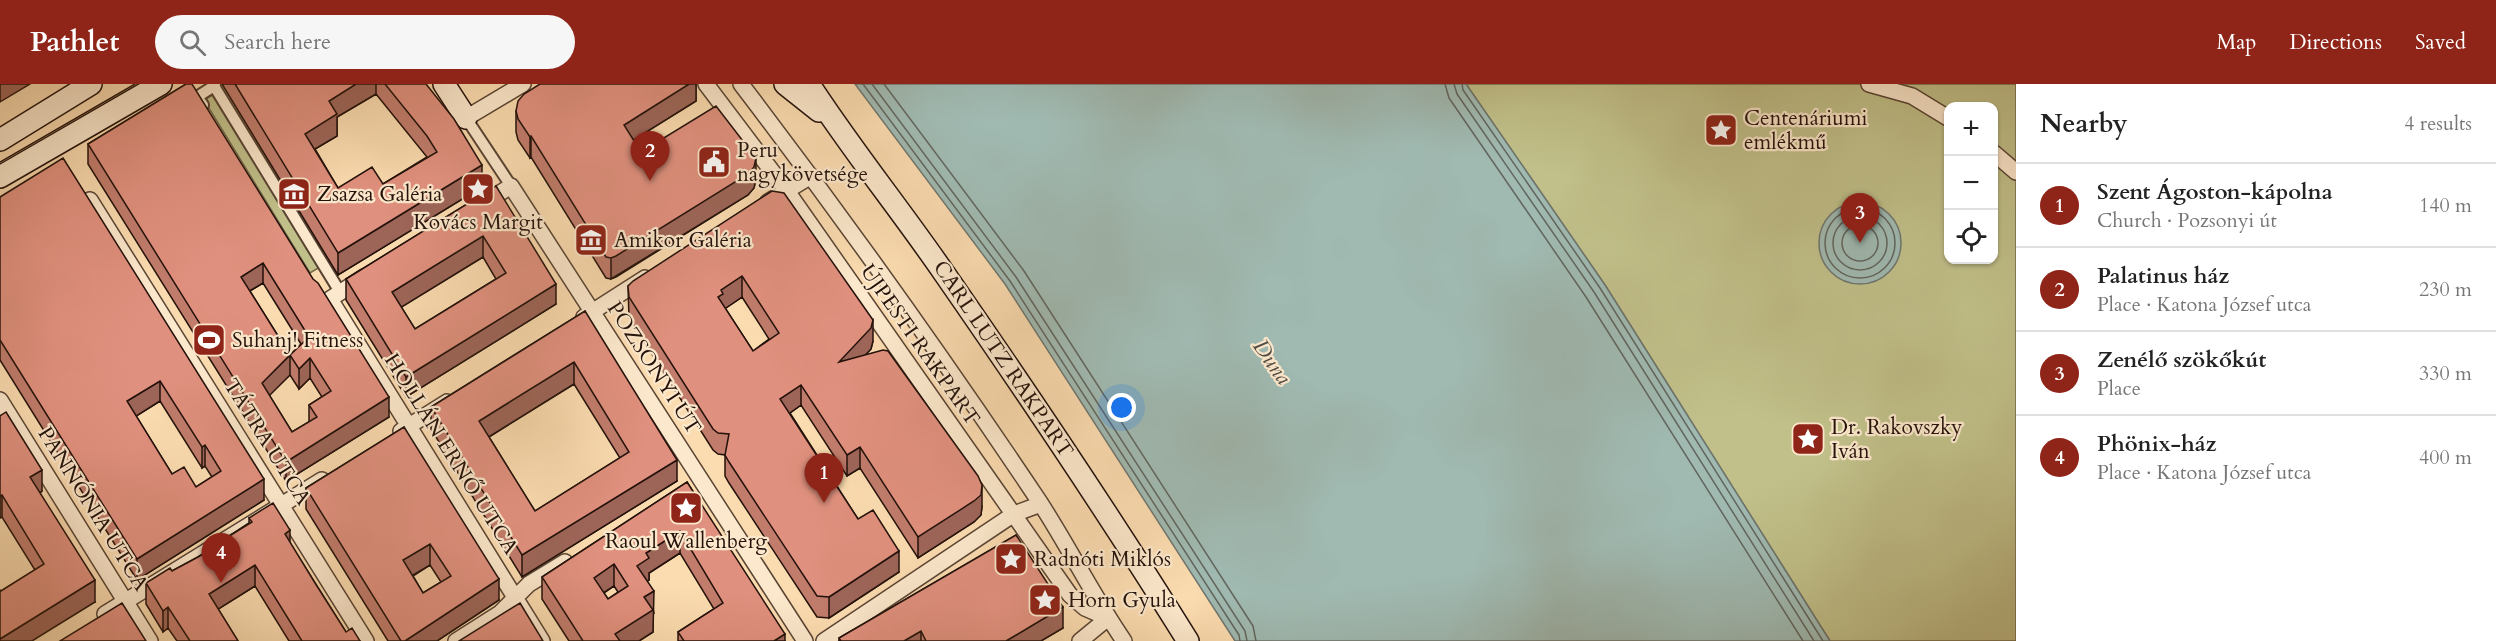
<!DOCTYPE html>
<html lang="en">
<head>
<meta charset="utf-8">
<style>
  body { margin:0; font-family:Cardo,serif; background:#f6f6f6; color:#222 }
  .controls { position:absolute; right:18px; top:18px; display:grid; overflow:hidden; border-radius:12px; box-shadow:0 2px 4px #0004 }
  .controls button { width:54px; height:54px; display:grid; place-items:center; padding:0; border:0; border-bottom:2px solid #e0e0e0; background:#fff; color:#222; font:30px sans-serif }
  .you { position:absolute; left:1122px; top:324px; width:21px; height:21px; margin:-15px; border:4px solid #fff; border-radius:50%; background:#1a73e8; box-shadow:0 0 0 9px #1a73e833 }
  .badge { display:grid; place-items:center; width:39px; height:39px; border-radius:50%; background:#8f2418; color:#fff; font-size:20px; font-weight:700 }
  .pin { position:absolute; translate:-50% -50px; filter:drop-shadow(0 2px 3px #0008) }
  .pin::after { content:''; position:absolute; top:32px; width:21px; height:18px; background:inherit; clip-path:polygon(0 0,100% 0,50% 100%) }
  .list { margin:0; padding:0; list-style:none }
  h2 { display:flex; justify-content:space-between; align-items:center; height:78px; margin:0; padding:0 24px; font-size:26px }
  h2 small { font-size:20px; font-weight:400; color:#767676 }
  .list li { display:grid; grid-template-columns:39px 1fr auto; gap:18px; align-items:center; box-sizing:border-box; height:84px; padding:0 24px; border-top:2px solid #e0e0e0 }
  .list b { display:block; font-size:22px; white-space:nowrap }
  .list p { margin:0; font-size:20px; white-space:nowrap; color:#767676 }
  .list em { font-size:20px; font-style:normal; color:#767676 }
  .icon { flex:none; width:33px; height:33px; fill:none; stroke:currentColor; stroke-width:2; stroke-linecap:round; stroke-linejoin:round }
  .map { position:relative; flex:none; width:2016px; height:557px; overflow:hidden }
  header { display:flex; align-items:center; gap:36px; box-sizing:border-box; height:84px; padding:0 30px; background:#8f2418; color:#fff }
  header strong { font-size:28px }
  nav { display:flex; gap:33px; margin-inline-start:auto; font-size:21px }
  .search { width:420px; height:54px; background:#f6f6f6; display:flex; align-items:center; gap:15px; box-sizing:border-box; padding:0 21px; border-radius:33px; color:#767676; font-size:22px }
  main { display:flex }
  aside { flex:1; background:#fff }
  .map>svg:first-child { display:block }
  .green { fill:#c1c08a; stroke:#72684a; stroke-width:1.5; fill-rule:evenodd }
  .water { fill:#a0bab2; stroke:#6e766f; stroke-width:1.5 }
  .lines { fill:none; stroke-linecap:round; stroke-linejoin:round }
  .shore { stroke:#62665e; stroke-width:1.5 }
  .pedestrian-casing { stroke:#594434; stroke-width:14 }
  .minor-casing { stroke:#594434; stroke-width:18 }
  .secondary-casing { stroke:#23110a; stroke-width:24 }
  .pedestrian { stroke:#fce8cc; stroke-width:10 }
  .minor { stroke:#fce8cc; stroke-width:15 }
  .secondary { stroke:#fce8cc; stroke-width:21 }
  .tram { stroke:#23110a; stroke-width:1.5 }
  .wall { fill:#c17c6c; stroke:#23110a; stroke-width:1.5; fill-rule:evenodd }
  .shaded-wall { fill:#9d6558; stroke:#23110a; stroke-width:1.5 }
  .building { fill:#e0907e; stroke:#23110a; stroke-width:1.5; fill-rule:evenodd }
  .labels { text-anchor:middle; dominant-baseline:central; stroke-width:4.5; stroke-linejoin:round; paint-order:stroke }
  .poi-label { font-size:21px; fill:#23110a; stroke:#fce8cc; text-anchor:start }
  .street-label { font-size:21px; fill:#23110a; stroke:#fce8cc }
  .water-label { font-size:22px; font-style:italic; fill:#4f4c45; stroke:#fce8cc }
</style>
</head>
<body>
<header>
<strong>Pathlet</strong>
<div class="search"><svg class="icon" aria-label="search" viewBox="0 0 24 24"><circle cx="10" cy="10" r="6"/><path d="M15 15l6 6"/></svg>Search here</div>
<nav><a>Map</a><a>Directions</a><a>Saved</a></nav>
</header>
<main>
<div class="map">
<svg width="2016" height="557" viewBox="0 0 2016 557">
  <rect width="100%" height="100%" fill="#fbdcb0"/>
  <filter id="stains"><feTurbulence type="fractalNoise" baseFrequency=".00333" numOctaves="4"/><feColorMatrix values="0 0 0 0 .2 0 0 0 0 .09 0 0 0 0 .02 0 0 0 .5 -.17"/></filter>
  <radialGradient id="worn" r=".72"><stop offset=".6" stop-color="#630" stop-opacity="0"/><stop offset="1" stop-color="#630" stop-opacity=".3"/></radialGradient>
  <path class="green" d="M1466,0H2016V557H1830L1605,201ZM1948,22H1994V176H1948Z
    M214,10L320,183L310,189L204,16Z"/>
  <path class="water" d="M855,0H1466L1605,201L1830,557H1235L1005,200Z
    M1819 159a41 41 0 1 1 82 0a41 41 0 1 1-82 0Z"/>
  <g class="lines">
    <path class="shore" d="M863,0L1010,197L1239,551L1240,557
      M872,0L1016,193L1245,547L1247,557
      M884,0L1024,187L1253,542L1256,557
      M1445,0L1449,14L1586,213L1803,557
      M1454,0L1457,10L1594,208L1814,557
      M1462,0L1463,6L1600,204L1823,557
      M1825 159a35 35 0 1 1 70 0a35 35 0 1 1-70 0Z
      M1833 159a27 27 0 1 1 54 0a27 27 0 1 1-54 0Z
      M1842 159a18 18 0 1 1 36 0a18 18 0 1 1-36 0Z"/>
    <defs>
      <path id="pedestrian" d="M215,0L214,2L340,208
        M203,21L197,13L214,2
        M466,34L511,102"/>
      <path id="minor" d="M706,0L787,107L1070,511L1085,524L1108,534
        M741,0C845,136 944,275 1039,417C1069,463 1093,512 1124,557
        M1869,0L1912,12L1948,34
        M466,34L523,0
        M1994,69L2016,88
        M90,116L366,557
        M768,118L811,92
        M484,119L511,102L805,557
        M364,193L330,215L542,557
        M584,233L645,194
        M0,316L150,557
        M401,347L447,318
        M105,530L322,396
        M456,557L500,529L529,500L565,478
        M824,557L1014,430L1041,420
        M1080,557L1108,534"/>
      <path id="secondary" d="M444,0L466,34
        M785,0L819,27
        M809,0C851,65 900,125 944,189C1028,310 1110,432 1188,557
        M0,56L91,0
        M0,93L161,0"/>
    </defs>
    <use href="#pedestrian" class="pedestrian-casing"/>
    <use href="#minor" class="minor-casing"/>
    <use href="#secondary" class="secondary-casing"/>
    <use href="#pedestrian" class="pedestrian"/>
    <use href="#minor" class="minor"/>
    <use href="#secondary" class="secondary"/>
    <path class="tram" d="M0,78L135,0"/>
  </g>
  <path class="wall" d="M186,0L389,333L286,397L88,80V60ZM263,199L301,260L290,271L250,207ZM290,291L299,305L310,294L322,313L309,321V338L292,348L269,311Z
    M222,0H426L482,103L338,191ZM376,10L427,73L383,100L338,104L315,65L337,52V33Z
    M696,0V17L633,56L641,68L756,95L754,104L748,111L616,193L611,195L606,194L531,73L530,74L518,56L516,48V27Z
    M496,102L556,220L406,313L346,216V195ZM483,173L496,195L415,245L401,223Z
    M772,107L873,257L871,265L866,270L982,422L981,431L974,438L918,474L860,384L847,392L801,321L790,329L858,435L899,488L829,534L817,533L729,399L725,392V371L718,370L713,366L629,234L628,202ZM742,213L769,255L753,267L725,224Z
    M0,113L264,416L137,496L0,276ZM160,317L202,384L205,382L212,393L196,403L172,390L136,332Z
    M585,227L677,397L522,493L431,345V323ZM574,300L620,374L535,427L489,353Z
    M0,332L42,407L40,409L95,518L1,507L35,486L2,433L0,434Z
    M404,343L499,516L437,557H388L306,425V404ZM430,481L441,498L423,509L413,492Z
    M687,398L785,557H678V548L714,525L680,469L649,489V496L647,497L654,529H653V548L639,557H569L542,515V493ZM614,502L618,508L608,515L604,509Z
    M249,434L290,459L346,548L360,557H289L255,502L218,525L238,557H177L168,544L163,548L146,520V499L172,487L198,473L226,456V454L249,439Z
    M1016,451L1063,544L1041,557H839V554Z"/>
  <path class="shaded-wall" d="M0,0H30L0,18Z
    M356,0H376V10L337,33V52L305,71V50L329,17Z
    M689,0H696V17L624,62V41Z
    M531,52V73L530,74V53Z
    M756,74V95L754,104L748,111L611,195V174Z
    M482,81V103L338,191V169Z
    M483,152V173L392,229V208Z
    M263,179V199L241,212V193Z
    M742,192V213L723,226L718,213L721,206Z
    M556,200V220L406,313V293Z
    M873,236V257L871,265L839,299V278Z
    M290,271V291L262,319V299Z
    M310,274V294L299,305V285Z
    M574,278V300L479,359V337Z
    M160,297V317L127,338V317Z
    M801,301V321L780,336V315Z
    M389,313V333L286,397V378Z
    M205,361V382L202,384V363Z
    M860,363V384L847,392V371Z
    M677,376V397L522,493V471Z
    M42,386V407L30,415V393Z
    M264,395V416L137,496V475Z
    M982,401V422L981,431L974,438L918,474V453Z
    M2,411V433L0,434V412Z
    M290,446V467L285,450Z
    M680,447V469L649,489V496L637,504V482L646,469Z
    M430,460V481L403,497V476Z
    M899,467V488L829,534V513Z
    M614,480V502L594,515V494Z
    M255,481V502L209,531V510Z
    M499,495V516L437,557H405Z
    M95,496V518L32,557H0V555Z
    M654,507L653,548L639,557H615V550L644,513Z
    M168,523V544L163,548V527Z
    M1063,523V544L1041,557H1006Z
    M921,547V557H904Z
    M785,550V557H774Z"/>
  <path class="building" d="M186,0H192L313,195L318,199L389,313L286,378L88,60ZM263,179L309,253L290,271L241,193ZM290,271L299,285L310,274L331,307L309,321L317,333L292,348L262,299Z
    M235,0H356L329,17L337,30L305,50L338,104L372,83L383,100L437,68L427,52L385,0H426L454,35L482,81L338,169Z
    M540,0H689L624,41L641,68L716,22L756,74L754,83L748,90L616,172L611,174L606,173L531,52L530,53L518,35L516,27L518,17L524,10Z
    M63,74L264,395L137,475L0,256V113ZM160,297L202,363L205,361L221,387L196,403L184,383L172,390L127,317Z
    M496,102L556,200L406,293L346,195ZM483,152L506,189L415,245L392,208Z
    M772,107L784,109L873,236L871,244L839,278L883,266L888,267L978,392L982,401L981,411L974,417L918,453L860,363L847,371L801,301L780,315L858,435L873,426L899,467L829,513L817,512L729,378L725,371L729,350L718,349L713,345L629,213L628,202L633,197ZM742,192L779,249L753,267L718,213L723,210L721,206Z
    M585,227L677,376L522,471L431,323ZM574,278L629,368L535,427L479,337Z
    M6,328L42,386L30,393L95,496L0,555V506L1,507L44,480L2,411L0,412V332Z
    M404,343L499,495L405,557H401L306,404ZM430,460L451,492L423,509L403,476Z
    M687,398L785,550L774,557H684L678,548L723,519L680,447L646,469L649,474L637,482L654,507L644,513L653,526L615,550L620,557H583L542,493ZM614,480L628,502L608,515L594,494Z
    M273,419L290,446L285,450L315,499L346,548L352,544L360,557H302L255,481L209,510L238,557H190L168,523L163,527L146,499L170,484L172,487L198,473L227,455L226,454L252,438L249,434Z
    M1016,451L1063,523L1006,557H926L921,547L904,557H841L839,554Z
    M122,519L146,557H60Z
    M520,519L543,557H459Z"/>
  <defs>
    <symbol id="sight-square" viewBox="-11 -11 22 22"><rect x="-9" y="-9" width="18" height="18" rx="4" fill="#8f2418" stroke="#fce8cc"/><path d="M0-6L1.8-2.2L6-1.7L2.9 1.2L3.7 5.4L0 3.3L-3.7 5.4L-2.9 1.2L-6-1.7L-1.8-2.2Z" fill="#fff"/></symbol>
    <symbol id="civic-square" viewBox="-11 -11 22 22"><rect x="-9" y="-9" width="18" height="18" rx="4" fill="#8f2418" stroke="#fce8cc"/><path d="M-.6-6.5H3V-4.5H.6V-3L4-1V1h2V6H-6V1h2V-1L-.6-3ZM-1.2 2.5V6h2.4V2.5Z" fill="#fff"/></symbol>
    <symbol id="museum-square" viewBox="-11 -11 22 22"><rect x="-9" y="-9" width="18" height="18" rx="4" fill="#8f2418" stroke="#fce8cc"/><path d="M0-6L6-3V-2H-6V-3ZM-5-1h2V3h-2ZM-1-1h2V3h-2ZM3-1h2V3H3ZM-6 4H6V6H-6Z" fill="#fff"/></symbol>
    <symbol id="stadium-square" viewBox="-11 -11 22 22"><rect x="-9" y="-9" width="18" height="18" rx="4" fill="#8f2418" stroke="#fce8cc"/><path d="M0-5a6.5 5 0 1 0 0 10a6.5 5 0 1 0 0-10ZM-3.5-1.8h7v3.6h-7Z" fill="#fff"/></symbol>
  </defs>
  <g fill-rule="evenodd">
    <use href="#sight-square" x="1702" y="27" width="38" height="38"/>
    <use href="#civic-square" x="695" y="59" width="38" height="38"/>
    <use href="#sight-square" x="459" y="86" width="38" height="38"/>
    <use href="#museum-square" x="275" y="91" width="38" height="38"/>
    <use href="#museum-square" x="572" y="137" width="38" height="38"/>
    <use href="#stadium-square" x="190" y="237" width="38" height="38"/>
    <use href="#sight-square" x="1789" y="336" width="38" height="38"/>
    <use href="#sight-square" x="667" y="405" width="38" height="38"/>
    <use href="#sight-square" x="992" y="456" width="38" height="38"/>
    <use href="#sight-square" x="1026" y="497" width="38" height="38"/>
  </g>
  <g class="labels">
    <g class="poi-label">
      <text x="1744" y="34">Centenáriumi<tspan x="1744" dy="24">emlékmű</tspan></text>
      <text x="737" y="66">Peru<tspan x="737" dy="24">nagykövetsége</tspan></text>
      <text x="317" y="110">Zsazsa Galéria</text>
      <text x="478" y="138" text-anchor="middle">Kovács Margit</text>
      <text x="614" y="156">Amikor Galéria</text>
      <text x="232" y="256">Suhanj! Fitness</text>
      <text x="1831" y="343">Dr. Rakovszky<tspan x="1831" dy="24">Iván</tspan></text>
      <text x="686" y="457" text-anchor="middle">Raoul Wallenberg</text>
      <text x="1034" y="475">Radnóti Miklós</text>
      <text x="1068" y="516">Horn Gyula</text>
    </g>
    <g class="street-label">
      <text transform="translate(920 261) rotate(55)">ÚJPESTI RAKPART</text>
      <text transform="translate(1003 275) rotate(56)">CARL LUTZ RAKPART</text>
      <text transform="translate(654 284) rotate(57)">POZSONYI ÚT</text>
      <text transform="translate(267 358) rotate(58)">TÁTRA UTCA</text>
      <text transform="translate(451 370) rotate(58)">HOLLÁN ERNŐ UTCA</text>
      <text transform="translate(93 425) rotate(58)">PANNÓNIA UTCA</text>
    </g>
    <g class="water-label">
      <text transform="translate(1272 278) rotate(55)">Duna</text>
    </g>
  </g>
  <rect width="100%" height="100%" filter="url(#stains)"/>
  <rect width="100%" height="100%" fill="url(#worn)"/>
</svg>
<div class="controls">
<button>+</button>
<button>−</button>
<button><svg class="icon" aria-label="locate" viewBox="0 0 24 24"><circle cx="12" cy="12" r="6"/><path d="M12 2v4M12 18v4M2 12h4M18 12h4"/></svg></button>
</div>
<div class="you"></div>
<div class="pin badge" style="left:824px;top:419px">1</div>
<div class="pin badge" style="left:650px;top:97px">2</div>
<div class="pin badge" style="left:1860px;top:159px">3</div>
<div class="pin badge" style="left:221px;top:499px">4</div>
</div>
<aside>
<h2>Nearby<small>4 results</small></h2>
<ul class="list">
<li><span class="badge">1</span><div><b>Szent Ágoston-kápolna</b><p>Church · Pozsonyi út</p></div><em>140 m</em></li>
<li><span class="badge">2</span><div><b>Palatinus ház</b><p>Place · Katona József utca</p></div><em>230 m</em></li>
<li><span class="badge">3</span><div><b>Zenélő szökőkút</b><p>Place</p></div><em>330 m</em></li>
<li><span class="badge">4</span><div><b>Phönix-ház</b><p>Place · Katona József utca</p></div><em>400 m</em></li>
</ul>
</aside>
</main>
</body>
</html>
